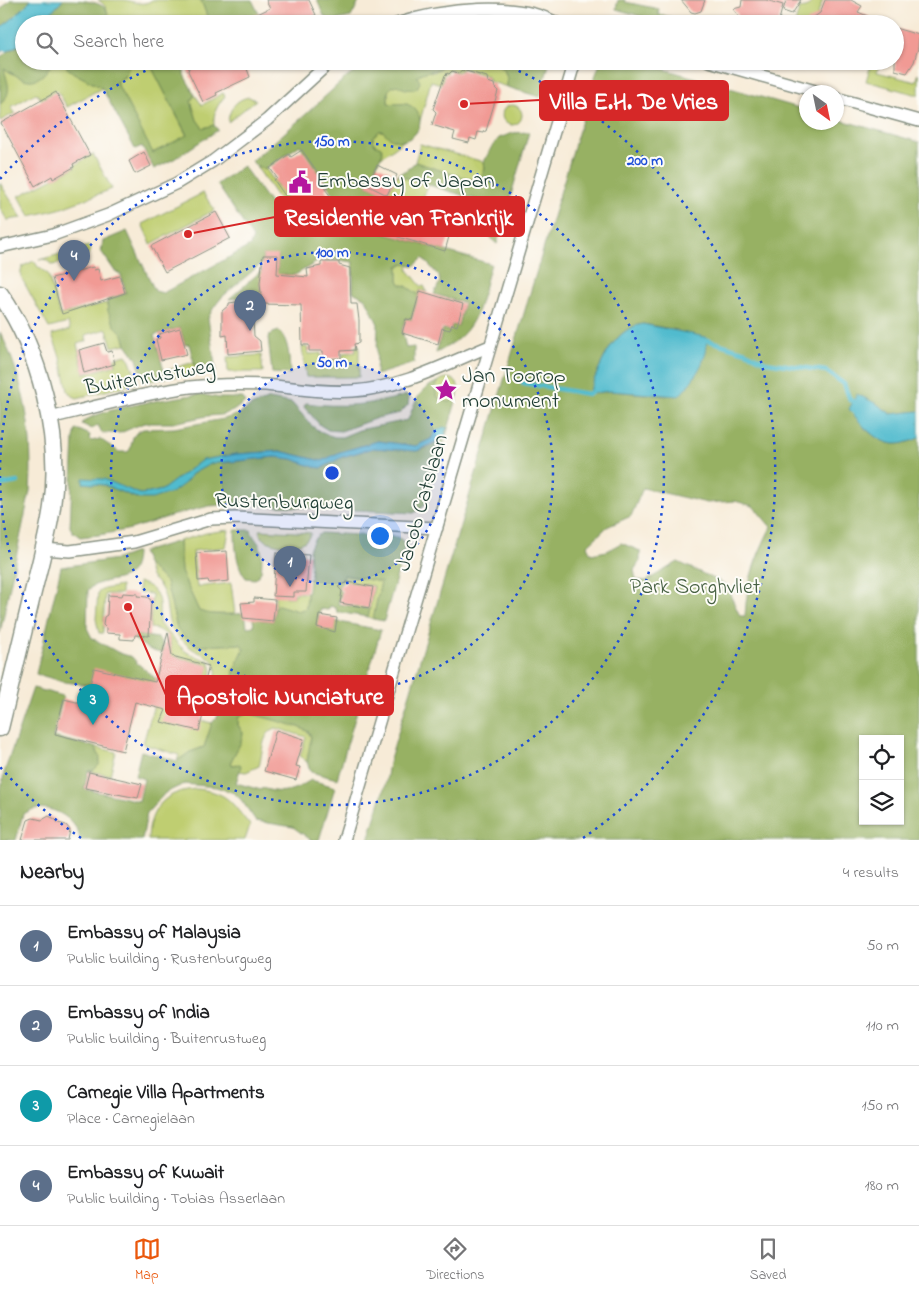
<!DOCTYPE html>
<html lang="en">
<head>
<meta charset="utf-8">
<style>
  body { margin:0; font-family:"Indie Flower",sans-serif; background:#f6f6f6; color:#202124 }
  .controls { position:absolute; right:15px; bottom:15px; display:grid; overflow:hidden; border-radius:0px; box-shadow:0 1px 4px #0004 }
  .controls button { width:45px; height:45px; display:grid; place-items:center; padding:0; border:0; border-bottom:1px solid #e0e0e0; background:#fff; color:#202124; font:25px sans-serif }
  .compass { position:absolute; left:799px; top:85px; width:45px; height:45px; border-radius:50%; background:#fff; box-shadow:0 1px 4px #0004; rotate:147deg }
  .you { position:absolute; left:379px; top:535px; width:18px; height:18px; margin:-12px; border:4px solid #fff; border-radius:50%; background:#1a73e8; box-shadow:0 0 0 8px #1a73e833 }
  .badge { display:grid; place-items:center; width:32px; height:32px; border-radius:50%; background:#ea580c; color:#fff; font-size:16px; font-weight:700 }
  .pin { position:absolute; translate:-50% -41px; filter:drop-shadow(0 1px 2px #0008) }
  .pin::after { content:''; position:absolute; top:26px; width:18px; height:15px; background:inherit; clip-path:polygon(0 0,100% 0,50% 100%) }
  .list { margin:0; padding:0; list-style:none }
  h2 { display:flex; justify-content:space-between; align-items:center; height:65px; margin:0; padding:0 20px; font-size:21px }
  h2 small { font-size:16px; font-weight:400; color:#757577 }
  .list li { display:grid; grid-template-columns:32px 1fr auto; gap:15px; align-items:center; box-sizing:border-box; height:80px; padding:0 20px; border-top:1px solid #e0e0e0 }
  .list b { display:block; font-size:19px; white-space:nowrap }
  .list p { margin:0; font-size:16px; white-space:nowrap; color:#757577 }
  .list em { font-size:16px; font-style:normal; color:#757577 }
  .icon { flex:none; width:28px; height:28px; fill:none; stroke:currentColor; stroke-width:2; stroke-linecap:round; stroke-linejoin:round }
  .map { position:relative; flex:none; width:919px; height:840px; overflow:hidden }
  .search { position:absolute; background:#fff; box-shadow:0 1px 4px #0004; left:15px; right:15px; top:15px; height:55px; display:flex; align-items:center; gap:12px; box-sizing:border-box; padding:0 18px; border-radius:28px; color:#757577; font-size:19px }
  .sheet { height:385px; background:#fff }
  nav { display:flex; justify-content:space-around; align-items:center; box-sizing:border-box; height:70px; border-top:1px solid #e0e0e0; background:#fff; font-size:14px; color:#757577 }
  nav a { display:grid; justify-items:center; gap:2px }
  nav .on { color:#ea580c }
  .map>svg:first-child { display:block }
  .green { fill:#bfce71; stroke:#6f8652 }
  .forest { fill:#97b163; stroke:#5b774c; fill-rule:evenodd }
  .water { fill:#51bbce; stroke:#387c81 }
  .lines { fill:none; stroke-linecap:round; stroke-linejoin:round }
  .stream { stroke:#51bbce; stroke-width:4.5 }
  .building { fill:#f19a94 }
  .minor-casing { stroke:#8b9486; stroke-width:14 }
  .secondary-casing { stroke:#8b9486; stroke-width:19 }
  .minor { stroke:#fff; stroke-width:11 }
  .secondary { stroke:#fff; stroke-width:16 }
  .ring { fill:none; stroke:#1d4ed8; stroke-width:2.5; stroke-dasharray:2.5 5 }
  .labels { text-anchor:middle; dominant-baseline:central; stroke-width:4; stroke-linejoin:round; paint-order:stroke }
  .poi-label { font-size:22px; fill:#1f3d34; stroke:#fdfcf7; text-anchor:start }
  .street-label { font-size:22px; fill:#1f3d34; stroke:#fdfcf7 }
  .park-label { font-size:22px; fill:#476143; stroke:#fdfcf7 }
  .centre { fill:#1d4ed8; stroke:#fdfcf7; stroke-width:2.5 }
  .ring-label { font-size:15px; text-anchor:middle; font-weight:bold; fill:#1d4ed8; stroke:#fdfcf7; stroke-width:4; stroke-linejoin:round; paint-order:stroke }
  .leader { fill:none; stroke:#d62828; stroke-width:2 }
  .callout-dot { fill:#d62828; stroke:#fdfcf7; stroke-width:2 }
  .callout { fill:#d62828; stroke:#d62828; stroke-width:2 }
  .callout-label { font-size:24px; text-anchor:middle; font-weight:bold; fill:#fff }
</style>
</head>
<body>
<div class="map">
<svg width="919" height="840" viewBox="0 0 919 840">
  <rect width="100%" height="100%" fill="#fdfcf7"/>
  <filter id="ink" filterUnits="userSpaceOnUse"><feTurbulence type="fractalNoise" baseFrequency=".02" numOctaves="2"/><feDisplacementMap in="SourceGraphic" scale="10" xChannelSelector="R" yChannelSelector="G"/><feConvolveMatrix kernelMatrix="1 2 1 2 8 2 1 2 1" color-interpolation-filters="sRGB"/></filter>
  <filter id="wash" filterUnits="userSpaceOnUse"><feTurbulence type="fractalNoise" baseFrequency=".0096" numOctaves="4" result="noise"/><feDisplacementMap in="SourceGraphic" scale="20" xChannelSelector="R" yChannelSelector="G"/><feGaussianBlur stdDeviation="1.12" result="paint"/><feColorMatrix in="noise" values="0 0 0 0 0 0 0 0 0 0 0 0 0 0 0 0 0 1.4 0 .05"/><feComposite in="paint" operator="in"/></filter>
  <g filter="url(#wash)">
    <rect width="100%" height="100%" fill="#f7ebd7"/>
    <path class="green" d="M98,0C107,0 116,0 124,0C133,1 143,7 152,0H201L210,24H175L172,21L142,20L139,24H109L106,20C109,11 106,5 98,0Z
      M814,0H823L814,24H795L799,9L806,8Z
      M52,61H65L74,73L102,88L67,107L57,90L41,99L36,93L11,107L15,113L0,121V104L5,100L4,68L12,74L52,63Z
      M119,61H140L145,66L150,64L187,136L152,153L116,81L125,77Z
      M441,61C462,61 512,53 507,87L489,81L488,76L463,68L458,72L451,70L444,74L441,84L431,81L420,121L418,114L406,103L395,105L388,103V91L392,87L427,71L434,72L441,68Z
      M872,61H880L877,72L916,82L919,73V94H914L866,81Z
      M223,93L225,96C217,106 213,112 214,125L203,129L197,120L191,101L195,95L202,105Z
      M249,97L256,100L228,122C229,109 236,99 249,97Z
      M502 115a10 10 0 1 1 20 0a10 10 0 1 1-20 0Z
      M379,131H383L399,141L405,140L380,158L383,152L381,147L374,144L373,137Z
      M420,144L484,162C486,171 483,178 473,179C466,180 425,165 415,162Z
      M93,154L112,189L59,209L30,216L19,196L75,167V165Z
      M256,166L266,169L287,200L282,204Z
      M397,175L428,185L416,216L385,207L387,195Z
      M0,183L22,218L7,220L0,208Z
      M203,193L215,210L151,244L142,224Z
      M89,246L91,250L89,254L53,265L44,259L39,260Z
      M34,261L38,267L48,274L60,315L106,303L115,326L123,334L126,344L112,347L107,329L85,335L87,341L77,344L84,374L116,365L115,358L126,355L130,360L138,383L77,398L71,395L68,391L61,359L52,335L70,330L68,323L49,328L21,277V271L23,266Z
      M408,263L409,264L408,270L421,286H424L427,292L420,290L419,295L406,286L400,284L398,280V266Z
      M359,345V377H306L302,347H307L308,354L321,353V361L343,360V353L356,352V346Z
      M261,355L263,372H228L227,357Z
      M194,362L197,374L171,377L168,370Z
      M435 390a12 12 0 1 1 24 0a12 12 0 1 1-24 0Z
      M229,530L226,547L193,551L197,587L231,583L235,614H208L199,611L181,572L179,541L206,533Z
      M260,530L311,533C305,551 272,547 261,537Z
      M147,564L166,582L177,628L198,646L241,644L244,649L234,670L233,678L225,686L217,688L213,694L202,691L209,665L170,655C174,640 165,629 150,628L152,594L139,593L138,582C163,589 159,603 159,623L161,626C170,633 176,643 184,650C192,657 202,657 210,662L212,671L209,682L211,684L214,683C221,663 212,658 196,651C188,647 181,639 175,633C161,615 174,595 151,577Z
      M344,575L381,582L373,619L368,617L374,586L342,581Z
      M121,586V594H105L103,633H99L96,619L98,592L104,589Z
      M275,591L285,592V597H294L295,593H307L306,608L298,611L278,605L275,607Z
      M155,701L203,721L212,723L204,747L190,752L177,761L179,755L143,744Z
      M248,713C260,716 306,725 310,735C313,742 308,754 307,762L300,756L306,737L276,728C261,733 263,754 259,766L246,772L239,771L236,764L232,765L231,761L241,742L243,733L238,725V718L243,714Z
      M95,747L116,752L110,775L88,771L94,770L98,751Z
      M198,789C230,793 231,803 250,825L245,840H148C149,808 166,790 198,789Z"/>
    <path class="forest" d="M10,0H31L12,19L0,28V10Z
      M63,0C79,0 114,0 107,20L109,24H41Z
      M201,0H252L264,24H250L246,14L227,24H210Z
      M317,0H360L351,17L332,21L324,16Z
      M618,0H625V2L659,9L658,14L698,24H667L616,9Z
      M24,42V61H52V63C37,88 25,82 4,68C7,83 14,92 0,104V57Z
      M65,61L125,62L128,66C128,76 123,77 116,82L153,153L187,135L150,64L145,66L140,61H186L184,63V75L195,95L191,101L197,120L203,128L214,125L218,130L174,159L154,169L142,146L135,149L102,88L74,73L67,68Z
      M370,61H441V68C433,72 424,70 417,76L420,82L417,88C409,91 404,89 397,85L392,87L388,91V103C395,105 405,102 411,106C436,123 403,158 383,131H379L373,137L374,144L381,147L383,152L367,185L387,195C384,208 376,218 375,231L491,264C478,307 480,331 436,353L443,329L451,331L452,325L458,326L464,303L434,294L440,282L439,276L423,258L413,267L408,263L398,266V280L400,284L406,286L419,295L411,320L406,318L402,330L406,348L414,347V363L376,375L378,324L366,299L353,292V262L339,260H320L295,275L280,274V282L260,283L261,296L229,299L262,270L277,271L278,256L263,255L262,263L222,297L214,307L208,318L216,372L197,374L189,344L185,345L180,328L154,335L166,378L144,382L137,359L126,344L123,334L115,326L108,311L107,300L126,293L121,275L114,270L101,251L103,241L127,231L155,291L163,293L250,246L253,238L217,184L243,166L274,209L287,200L302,222L336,198L300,145L266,169L256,166L252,161L305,115L343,80Z
      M485,61H550L540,97L507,87C509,70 501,64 485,61Z
      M604,61H636L806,110V122H836L837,119L919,142V411L891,414L877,404L864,428C877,438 887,447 904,443C909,441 915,441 919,437V840H368L386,782L389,763L595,77L599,66ZM643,324L678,330L704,357L696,372L667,396L610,391L588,394C600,367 611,329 643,324ZM643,488L707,503L735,501L753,506L771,527C755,559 747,580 745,616H740L725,584L678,562L646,581L636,580L634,570L640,561V551L621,543L607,551L591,554L587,546L607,527L631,516ZM863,739H900V821H863Z
      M529,132L497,244C483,233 491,226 491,211L484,202L397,175L408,169L415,162L472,180L482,176L485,169L484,162L491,148L499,138L513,133Z
      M279,331C290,342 289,359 290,374L272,373L268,337L273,333Z
      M0,332C25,381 34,437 30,491L0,633Z
      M439,381C435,387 435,391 438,397L448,402L454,400L458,395L426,503L422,508L414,513L237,504L209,506L174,515L131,529L99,535L80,537L73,532L70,527L74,438L76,430H79L90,435L89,439L92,441L100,439L119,452H127L130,450L133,437L137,432L143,429L174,428L224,419L239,414L253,405L270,399L292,403L312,426L322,433L335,437H342L359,430L408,420C416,400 418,390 439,381ZM436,431L443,436C438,443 425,449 417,451L373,448L342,457L322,468L314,467L292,459L275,457L210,464L192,474L185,483L139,499L103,485L83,483L105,480L140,494L149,493L162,490L202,460L237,454L280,451L322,461L340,452L378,441L416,446L431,439Z
      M200,394L219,398H243L245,402L233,411L221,415L207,416L173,423H144L120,433H102L98,425L92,429L82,424C90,409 180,397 200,394Z
      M407,395L409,397L408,405L400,413L377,418L341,431L328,430L320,425L304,407L306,403C340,408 373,405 407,395Z
      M235,530H251C253,537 256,539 259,544C263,551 262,564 261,572L255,579L246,578C236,566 235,546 235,530Z
      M321,533L397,537L402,540L405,546L384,621L373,619L381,582L344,575L342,583L339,585L338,589L341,592L338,604L370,609L368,617L337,612L336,608L330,606L328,610L320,609L318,618L381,630L337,779L311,772L307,762L311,737L309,732L299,727L248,713L243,714L238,718V725L243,733L241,742L231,761L232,765L240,764L241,766L236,783L261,790L262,788C283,795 293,791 311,780L335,787L319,840H311L293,827L256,821L242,801L234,793L216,787L184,784L165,793L147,813L142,840H80C78,820 54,805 34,809C30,810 26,813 23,814L16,840H0V794L4,773L33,688L63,696L53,737L95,747L100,758L99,765L94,770L88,771L84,789L139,801L144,779L135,776L141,751L177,761L190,752L204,747L212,723L218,716L219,709L213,694L217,688L225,686L233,678L234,670L244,649L241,644L198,646L185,638L177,628L166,582L147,564L142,552L179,541L181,572L199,611C214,616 229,615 245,613L247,627L254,626L252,613L260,614V620L273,621L275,607L278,605L298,611L306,608L309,579L311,577L309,550L314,539Z
      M136,552C136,590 105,573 88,590L87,628L92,638L119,653L132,657L137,663L155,678L171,683L95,686L65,682L36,674L61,567L117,559Z
      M135,635L158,638L163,645L162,653C148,651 146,647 135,640Z"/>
    <path class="water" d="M31,0H63L40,24H24V42L6,52L4,50L0,53V28L12,19Z
      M643,324L706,337C711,357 692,382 679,396L610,391L588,394C600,368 611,329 643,324Z
      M857,394L877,404L891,414L919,411V437C915,441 909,441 904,443C880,449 863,426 849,409Z
      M443,427L448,428L445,431L446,434L441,439L417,451L373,448L342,457L322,468L314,467L292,459L275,457L210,464L192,474L185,483L173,492L152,499H139L104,485L83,483V478L104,479L140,494L149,493L162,490L202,460L237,454L280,451L322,461L340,452L378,441L416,446L431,439L436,431Z"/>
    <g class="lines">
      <path class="stream" d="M701,342L707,340L746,352L766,362L826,371L844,384L850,400L857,403
        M523,383L588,394L593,391
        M0,485L18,482"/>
    </g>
    <g id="blocks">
      <path class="building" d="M266,0H309L316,15L304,20L305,24H237L270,8Z
        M681,0H705L701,11L695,13L691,12Z
        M742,0H766L783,5L778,24H736L738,15L733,9L741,7Z
        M786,0H801L792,14L783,11Z
        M825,0H851L862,6L858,12L886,24H804L820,13Z
        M895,28L919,35L918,48L914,62L907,73L895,70Z
        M221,61H244L250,77L216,93L217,95L203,102L188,71L190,65L196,62L211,67Z
        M462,70L487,77L488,82L494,84L495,88L498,91L486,131H485L484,133L478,132L476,140L470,138L469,143L453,139L455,132L432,125L436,112L433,109L445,75L446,76L447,73L449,74L452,71L458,73Z
        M56,92L90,155L73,164L74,167L53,179L52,176L35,186L1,123Z
        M302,150L328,187L325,189L332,198L312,213L310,210L300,217L274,180L277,178L270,168L289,154L291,157Z
        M144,152L151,166L135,174L129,161Z
        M377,165L397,175L387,195L367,185Z
        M439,202L475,212L469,232H459L458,236L450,233L445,251L375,230L381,216L418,227L425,220L434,218Z
        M216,212L230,238L165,272L151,246Z
        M263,255H278L277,274L308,277L307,269L321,266V262H339V265L350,268L351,304H357L359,320V343L354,344L355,350L341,351V358L323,359V351H309V345H302L301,305L262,304L260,283Z
        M93,267L94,270L98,269L101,281L120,276L125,293L62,314L52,278Z
        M420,291L463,304L457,326L452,324L450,330L442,328L438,344L402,333L406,319L412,320Z
        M256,299L257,314H256V320H253L254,336L260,341L261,351L228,354L227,335L222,336V311L229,305V303Z
        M180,328L187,354L161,360L156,339L160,338L159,334Z
        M104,343L107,352L112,351L115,364L84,373L79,350Z
        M227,551L229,581L209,583L208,580L198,581L196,553Z
        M276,553L309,555L306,592H294V597L273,596Z
        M347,582L373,587L369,608L340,603L342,591L338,587Z
        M123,593L138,594L137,596L147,597L151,600L149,636L135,635L134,640L120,639V634L106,633V628L103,625L104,617L107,615L108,595L122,596Z
        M254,598L275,600L273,621L243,618L241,603L254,602Z
        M319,615L337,618L335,632L317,627Z
        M168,632L172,656L209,666L202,693L208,695L199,731L161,722L166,710L135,702L123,751L55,734L64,699L76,702H79L80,699L86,701L94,668L155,682Z
        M276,730L304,739L296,766L300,767L296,780L264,771Z
        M89,772L142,784L138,798L85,788Z
        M49,816L55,819L58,823L66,825L70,830L68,840H22L28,820L33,818L42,820Z"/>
    </g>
  </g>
  <g filter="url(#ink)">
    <use href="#blocks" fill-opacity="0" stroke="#8b9486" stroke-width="1"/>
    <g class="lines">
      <defs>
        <path id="minor" d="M397,24C441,9 519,0 558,24
          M709,61L819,92
          M836,98L919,121
          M0,247L53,235L108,215L177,183L213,161L267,120L331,61
          M49,418C96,407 143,393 190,387C215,384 242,384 266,385C295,388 324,393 353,391C401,388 446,364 490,346
          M43,549L70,551L134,542L211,519L235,518L437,528
          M344,840L575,61"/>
        <path id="secondary" d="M0,294C40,350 62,438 52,507C48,535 40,564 33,592C22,637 11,683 0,728"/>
      </defs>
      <use href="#minor" class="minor-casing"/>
      <use href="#secondary" class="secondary-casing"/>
      <use href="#minor" class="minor"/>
      <use href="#secondary" class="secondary"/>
    </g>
  </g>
  <circle cx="332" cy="473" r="111" fill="#1d4ed8" fill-opacity=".12"/>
  <g class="ring">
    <circle cx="332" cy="473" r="111"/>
    <circle cx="332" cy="473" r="221"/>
    <path d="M0 470A332 332 0 1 1 0 476"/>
    <path d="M81 838A443 443 0 0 1 0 767M0 179A443 443 0 0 1 166 62M498 62A443 443 0 0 1 583 838"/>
  </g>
  <defs>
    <symbol id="civic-bare" viewBox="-9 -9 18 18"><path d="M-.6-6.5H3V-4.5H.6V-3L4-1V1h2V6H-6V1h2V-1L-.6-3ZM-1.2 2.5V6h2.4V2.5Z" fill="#b5179e" stroke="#fdfcf7" stroke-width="2.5" paint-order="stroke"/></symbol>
    <symbol id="sight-bare" viewBox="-9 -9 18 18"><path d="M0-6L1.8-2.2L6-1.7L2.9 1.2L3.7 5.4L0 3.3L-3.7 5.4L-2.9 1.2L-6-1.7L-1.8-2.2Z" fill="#b5179e" stroke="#fdfcf7" stroke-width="2.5" paint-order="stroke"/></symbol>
  </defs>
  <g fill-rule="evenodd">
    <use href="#civic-bare" x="284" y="166" width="32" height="32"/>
    <use href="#sight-bare" x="430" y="374" width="32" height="32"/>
  </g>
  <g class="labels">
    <g class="poi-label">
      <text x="316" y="182">Embassy of Japan</text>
      <text x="462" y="377">Jan Toorop<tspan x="462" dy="25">monument</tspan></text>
    </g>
    <g class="street-label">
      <text transform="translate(150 378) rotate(-10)">Buitenrustweg</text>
      <text transform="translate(284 503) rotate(1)">Rustenburgweg</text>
      <text transform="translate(423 503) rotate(-74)">Jacob Catslaan</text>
    </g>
    <g class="park-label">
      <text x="695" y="588">Park Sorghvliet</text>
    </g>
  </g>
  <circle cx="332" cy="473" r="8" class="centre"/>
  <g class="ring-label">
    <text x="332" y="146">150 m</text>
    <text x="645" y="165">200 m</text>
    <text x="332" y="257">100 m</text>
    <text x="332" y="367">50 m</text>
  </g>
  <path class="leader" d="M464 104L540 100M188 234L275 217M128 607L166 695"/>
  <g class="callout-dot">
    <circle cx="464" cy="104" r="5"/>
    <circle cx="188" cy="234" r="5"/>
    <circle cx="128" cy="607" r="5"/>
  </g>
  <g class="callout">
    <rect x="540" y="81" width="188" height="39" rx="5"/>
    <rect x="275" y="197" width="249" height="39" rx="5"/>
    <rect x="166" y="676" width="227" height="39" rx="5"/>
  </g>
  <g class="callout-label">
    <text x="634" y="109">Villa E.H. De Vries</text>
    <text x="399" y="225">Residentie van Frankrijk</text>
    <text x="280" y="704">Apostolic Nunciature</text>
  </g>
</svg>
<div class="controls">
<button><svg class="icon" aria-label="locate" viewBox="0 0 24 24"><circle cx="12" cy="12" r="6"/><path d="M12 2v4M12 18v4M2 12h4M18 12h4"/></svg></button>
<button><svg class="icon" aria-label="layers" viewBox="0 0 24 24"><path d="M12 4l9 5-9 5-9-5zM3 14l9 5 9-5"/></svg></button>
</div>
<svg class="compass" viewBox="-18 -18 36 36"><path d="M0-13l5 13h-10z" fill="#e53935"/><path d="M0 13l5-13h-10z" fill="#757577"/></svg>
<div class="you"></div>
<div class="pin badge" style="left:290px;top:587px;background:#5c6f8a">1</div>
<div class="pin badge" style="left:250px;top:331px;background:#5c6f8a">2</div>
<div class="pin badge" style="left:93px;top:725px;background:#0f9aa8">3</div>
<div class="pin badge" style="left:74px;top:281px;background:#5c6f8a">4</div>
<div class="search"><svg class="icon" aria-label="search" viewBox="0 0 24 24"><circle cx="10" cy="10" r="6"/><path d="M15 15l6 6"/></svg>Search here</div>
</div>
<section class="sheet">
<h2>Nearby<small>4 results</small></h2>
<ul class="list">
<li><span class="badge" style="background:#5c6f8a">1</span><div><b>Embassy of Malaysia</b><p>Public building · Rustenburgweg</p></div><em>50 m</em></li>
<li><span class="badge" style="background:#5c6f8a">2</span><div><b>Embassy of India</b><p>Public building · Buitenrustweg</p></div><em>110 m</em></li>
<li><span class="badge" style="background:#0f9aa8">3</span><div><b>Carnegie Villa Apartments</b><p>Place · Carnegielaan</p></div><em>150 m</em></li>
<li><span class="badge" style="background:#5c6f8a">4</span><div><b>Embassy of Kuwait</b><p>Public building · Tobias Asserlaan</p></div><em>180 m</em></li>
</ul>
</section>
<nav>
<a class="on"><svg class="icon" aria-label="map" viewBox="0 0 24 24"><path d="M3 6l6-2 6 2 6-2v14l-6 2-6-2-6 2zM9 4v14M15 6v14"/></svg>Map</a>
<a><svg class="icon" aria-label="directions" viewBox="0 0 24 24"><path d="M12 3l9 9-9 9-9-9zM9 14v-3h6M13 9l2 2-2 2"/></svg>Directions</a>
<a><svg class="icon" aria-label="saved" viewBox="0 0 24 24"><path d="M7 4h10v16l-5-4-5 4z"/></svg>Saved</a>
</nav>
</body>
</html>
